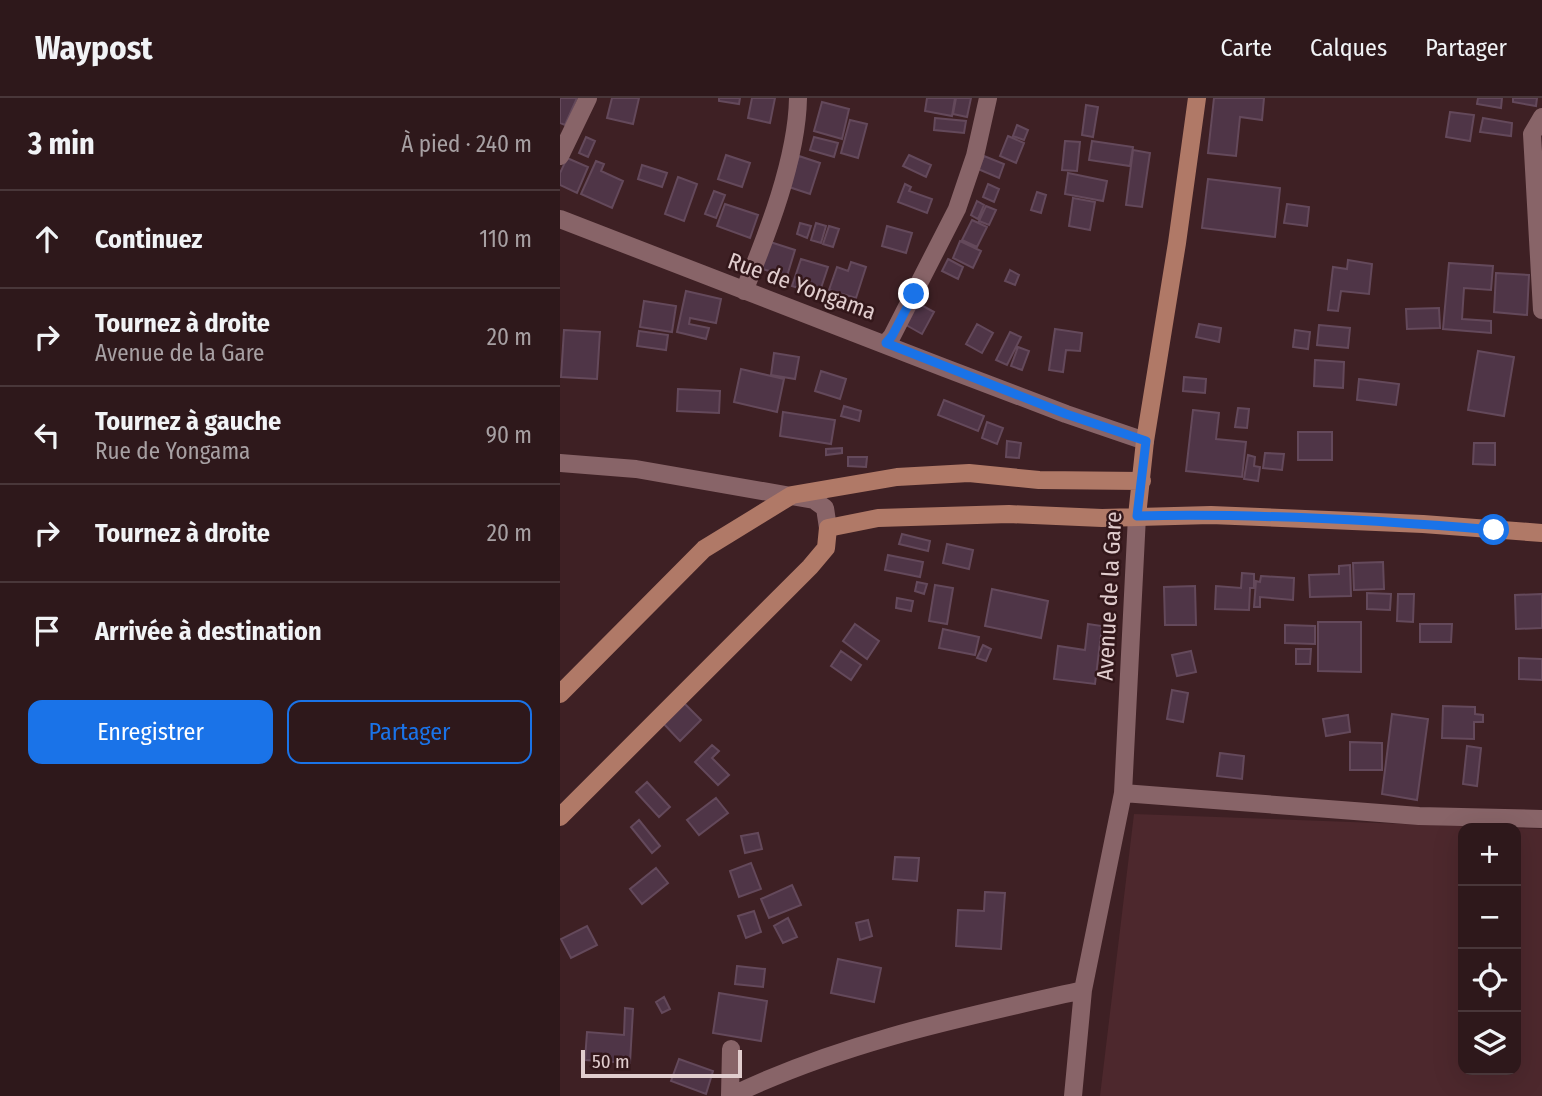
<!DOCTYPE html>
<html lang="fr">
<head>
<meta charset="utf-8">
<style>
  body { margin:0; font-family:"Fira Sans Condensed",sans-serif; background:#362124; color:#f1f3f6 }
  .controls { position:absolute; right:21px; bottom:21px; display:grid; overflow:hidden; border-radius:14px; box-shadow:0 7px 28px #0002 }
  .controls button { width:63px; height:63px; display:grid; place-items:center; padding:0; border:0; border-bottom:2px solid #49373a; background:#2e181b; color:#f1f3f6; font:35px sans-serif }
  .scale { position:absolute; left:21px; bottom:18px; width:161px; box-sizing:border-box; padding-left:7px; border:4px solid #e1cdce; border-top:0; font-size:19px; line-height:24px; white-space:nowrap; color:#e1cdce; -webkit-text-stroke:5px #33171a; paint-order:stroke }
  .stop { position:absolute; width:21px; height:21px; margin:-16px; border:5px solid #1a73e8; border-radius:50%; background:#fff }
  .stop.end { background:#1a73e8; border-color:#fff; box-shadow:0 2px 7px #0008 }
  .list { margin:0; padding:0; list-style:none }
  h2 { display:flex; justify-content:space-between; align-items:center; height:91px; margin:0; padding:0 28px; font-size:30px }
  h2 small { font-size:23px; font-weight:400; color:#a7a0a3 }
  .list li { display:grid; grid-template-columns:46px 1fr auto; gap:21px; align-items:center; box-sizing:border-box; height:98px; padding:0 28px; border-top:2px solid #49373a }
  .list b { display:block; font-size:26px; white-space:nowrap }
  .list p { margin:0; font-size:23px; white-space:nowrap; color:#a7a0a3 }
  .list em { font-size:23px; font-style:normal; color:#a7a0a3 }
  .actions { display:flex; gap:14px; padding:21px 28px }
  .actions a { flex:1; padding:16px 0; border:2px solid #1a73e8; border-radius:14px; text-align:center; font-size:24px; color:#1a73e8 }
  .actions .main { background:#1a73e8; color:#fff }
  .icon { flex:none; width:38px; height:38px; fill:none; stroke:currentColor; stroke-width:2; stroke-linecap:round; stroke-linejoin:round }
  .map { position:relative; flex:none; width:982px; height:998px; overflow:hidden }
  header { display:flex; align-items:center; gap:42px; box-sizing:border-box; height:98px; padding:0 35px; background:#2e181b; border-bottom:2px solid #49373a }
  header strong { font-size:33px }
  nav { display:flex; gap:38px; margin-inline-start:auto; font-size:24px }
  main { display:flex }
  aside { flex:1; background:#2e181b }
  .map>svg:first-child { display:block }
  .built { fill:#4d282d; fill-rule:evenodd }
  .building { fill:#4f3547; stroke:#64495b; stroke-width:2 }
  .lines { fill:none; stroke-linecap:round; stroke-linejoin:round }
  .minor { stroke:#886468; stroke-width:18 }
  .major { stroke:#b07967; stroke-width:18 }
  .route { stroke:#1a73e8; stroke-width:9 }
  .labels { text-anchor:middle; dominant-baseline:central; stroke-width:5; stroke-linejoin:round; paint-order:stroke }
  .street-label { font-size:23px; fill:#e1cdce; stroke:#33171a }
</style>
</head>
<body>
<header>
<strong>Waypost</strong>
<nav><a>Carte</a><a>Calques</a><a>Partager</a></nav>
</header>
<main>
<aside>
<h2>3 min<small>À pied · 240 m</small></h2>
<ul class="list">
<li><svg class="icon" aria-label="ahead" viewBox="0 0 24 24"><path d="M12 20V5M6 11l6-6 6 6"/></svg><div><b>Continuez</b></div><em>110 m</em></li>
<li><svg class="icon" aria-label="right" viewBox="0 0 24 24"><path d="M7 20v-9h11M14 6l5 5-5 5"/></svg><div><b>Tournez à droite</b><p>Avenue de la Gare</p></div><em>20 m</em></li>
<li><svg class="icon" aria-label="left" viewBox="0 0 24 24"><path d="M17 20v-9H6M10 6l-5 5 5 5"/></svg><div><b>Tournez à gauche</b><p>Rue de Yongama</p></div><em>90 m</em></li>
<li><svg class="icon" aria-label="right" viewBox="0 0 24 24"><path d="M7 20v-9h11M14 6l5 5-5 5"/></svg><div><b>Tournez à droite</b></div><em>20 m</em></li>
<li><svg class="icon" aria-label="arrive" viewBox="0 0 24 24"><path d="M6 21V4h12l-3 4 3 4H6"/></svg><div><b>Arrivée à destination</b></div></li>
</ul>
<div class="actions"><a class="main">Enregistrer</a><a>Partager</a></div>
</aside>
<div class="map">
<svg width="982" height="998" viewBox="0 0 982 998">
  <rect width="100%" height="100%" fill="#3e2024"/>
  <path class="built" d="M574,716L982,731V998H540ZM903,730H956V972H903Z"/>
  <path class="building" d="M0,0H17L5,27L0,25Z
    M52,0H79L73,26L47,20Z
    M159,0H180L179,6L159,3Z
    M192,0H215L210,25L188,20Z
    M367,0H395L392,18L365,13Z
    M396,0H411L407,19L393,16Z
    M654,0H704L702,22L680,19L676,58L648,55Z
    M918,0H942L941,10L917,6Z
    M953,0H977L976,8L953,4Z
    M262,4L289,11L282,41L254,33Z
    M526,7L538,9L533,39L522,37Z
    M890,14L914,17L910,43L886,39Z
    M375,20L406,23L404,35L374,32Z
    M923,20L952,25L951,38L920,34Z
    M290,22L307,26L298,60L281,55Z
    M457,27L468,32L464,42L453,38Z
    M448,38L464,45L456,65L440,58Z
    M26,39L35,43L28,59L19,55Z
    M254,39L278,45L274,59L250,52Z
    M505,43L520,44L517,73L502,72Z
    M532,43L573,49L570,68L529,62Z
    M573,52L590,55L582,109L566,107Z
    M166,57L190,65L182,89L158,81Z
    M349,57L371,67L366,79L343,68Z
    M239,58L260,65L250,96L229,89Z
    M424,58L444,66L439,80L418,71Z
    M7,60L28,69L17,95L0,87V75Z
    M36,63L44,66L41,73L63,83L52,110L21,96Z
    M82,67L107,75L102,89L78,81Z
    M508,75L547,83L543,103L505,96Z
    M118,79L137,86L124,123L105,116Z
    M648,81L720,90L715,139L642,130Z
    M345,86L351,89L349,93L372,101L367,115L338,104Z
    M428,86L439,91L434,104L423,99Z
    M154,93L165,97L156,120L145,116Z
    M477,94L486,97L481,115L471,112Z
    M513,100L535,104L530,132L509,128Z
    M417,103L424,107L418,121L411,117Z
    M165,106L198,117L190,140L157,128Z
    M727,106L749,109L747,128L724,125Z
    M426,108L436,112L429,127L419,123Z
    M412,122L427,129L417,149L402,142Z
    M240,125L251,128L247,140L237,136Z
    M256,125L266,128L261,145L251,142Z
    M269,128L279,131L273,149L263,146Z
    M327,128L352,135L346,155L322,148Z
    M207,143L235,152L227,178L199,170Z
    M400,143L421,153L413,170L393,160Z
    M241,161L268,169L259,196L232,188Z
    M388,161L403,169L398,181L382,173Z
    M788,162L812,166L809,196L781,193L778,213L768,212L773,169L787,171Z
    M291,164L306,169L296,200L269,192L277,169L288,173Z
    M889,165L933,168L931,192L904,190L902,221L931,223V235L883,231Z
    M450,172L459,177L455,187L445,183Z
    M936,175L969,177L967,217L934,214Z
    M126,193L161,201L156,225L130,220L129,226L149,230L146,241L117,234Z
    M352,202L374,214L362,236L339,223Z
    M84,203L116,208L112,234L80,229Z
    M879,210L880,230L847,231L846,211Z
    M417,226L433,235L422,255L406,246Z
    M639,226L661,230L659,244L636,239Z
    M759,227L790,230L788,250L757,247Z
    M495,231L522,235L520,253L506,252L503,274L489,272Z
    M4,232L40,234L37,281L1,279Z
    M735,232L750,234L748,251L733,249Z
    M79,233L108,237L106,252L77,248Z
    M450,234L461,239L447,267L436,262Z
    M458,249L469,253L462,272L451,268Z
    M918,253L954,259L944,318L908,312Z
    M214,255L239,259L235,281L211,277Z
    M755,262L784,264L783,290L754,288Z
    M181,271L224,281L217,314L174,304Z
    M261,273L286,281L280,301L255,293Z
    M624,279L646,281L645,295L623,293Z
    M799,281L839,286L836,307L797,302Z
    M118,291L160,293L159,315L117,313Z
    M384,302L424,318L418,333L378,317Z
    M284,308L301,313L299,323L281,318Z
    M678,310L689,311L687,330L675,329Z
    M633,312L659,315L656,341L686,344L682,379L626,373Z
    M223,314L275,322L271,346L220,338Z
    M427,324L443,330L437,346L422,340Z
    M738,334H772V362H738Z
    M447,343L461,345L459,360L446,359Z
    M914,345H935V367L913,366Z
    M282,350V355L266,357V351Z
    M705,355L724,356L722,372L703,370Z
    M688,357L695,359L694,368L700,369L698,383L684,381Z
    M288,359H307L306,369L288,368Z
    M342,436L370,443L368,453L339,446Z
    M387,446L413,452L409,471L383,465Z
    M328,457L363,464L360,479L325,472Z
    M823,464L824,491L794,492L793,465Z
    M790,467L791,498L750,499L749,477L779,476V468Z
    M682,475L694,476V490H690L689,512L655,511L656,488L681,490Z
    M701,478L734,480L733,502L700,499V509H694L696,483L700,484Z
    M357,484L367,486L364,496L355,493Z
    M375,487L393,490L387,526L369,523Z
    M635,488L636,527H605L604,489Z
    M432,491L488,503L481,540L425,528Z
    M807,495L831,496L830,512L807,511Z
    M838,496H854L853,524L837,523Z
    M982,496V530L956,531L955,497Z
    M337,500L353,503L351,513L336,510Z
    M758,524H801V574L758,573Z
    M295,526L319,543L307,561L283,543Z
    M528,526L542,528L535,586L494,581L498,548L525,552Z
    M860,526H892L891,544H860Z
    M725,527L755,528V546L725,545Z
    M383,531L419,539L415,557L379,550Z
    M423,547L431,551L426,563L417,560Z
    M736,551H751L750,566H736Z
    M281,553L301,567L291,582L271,568Z
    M631,553L636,574L617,578L612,557Z
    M959,560L982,561V582L959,581Z
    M612,592L628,595L623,624L607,621Z
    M123,604L141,622L120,643L102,624Z
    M883,608L915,609V616L923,617V624H914V641L882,640Z
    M832,616L868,621L857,702L822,696Z
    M788,617L790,634L766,638L763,621Z
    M790,644L822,645V672H790Z
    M152,647L159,653L152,660L169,677L158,687L135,664Z
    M907,648L921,650L917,688L903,686Z
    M660,655L684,658L682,681L657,678Z
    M87,684L110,709L99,719L76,694Z
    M156,700L168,715L139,737L127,722Z
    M79,722L100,748L92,755L71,729Z
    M198,735L202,751L185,755L181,738Z
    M335,759L359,760L357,783L333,781Z
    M191,765L201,791L179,799L170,773Z
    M96,770L108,785L82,806L70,791Z
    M232,787L241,807L209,820L201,801Z
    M425,794L445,795L441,851L396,848L398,812L424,813Z
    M194,813L201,834L186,840L178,818Z
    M228,820L237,839L223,845L214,828Z
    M308,822L312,838L300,842L296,825Z
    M27,828L37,847L11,860L1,841Z
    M278,861L321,870L314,904L271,895Z
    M177,868L205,871L203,889L175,886Z
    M159,895L207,903L201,943L153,935Z
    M104,899L110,911L102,915L96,904Z
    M65,910L73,911L70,965L25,962L27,934L64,937Z
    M119,961L153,973L146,996L111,983Z"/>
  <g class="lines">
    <path class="minor" d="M982,19L972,36L982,212
      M0,58L28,0
      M0,121L385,270L506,316L585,343
      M184,193C207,137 237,61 238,0
      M326,245L332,238L397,111L415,58L428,0
      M0,365L76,371L254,402L265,410L268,430
      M563,695L859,718L982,721
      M170,998L171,951
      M171,998C282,944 404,919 523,892
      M513,998L523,892L563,695L577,418"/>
    <path class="major" d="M577,418L585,343L617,145L637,0
      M0,596L144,451L232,397L337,379L409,375L479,382L582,383
      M0,719L250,469L266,450L268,430L318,420L449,416L542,420L651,417L863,426L982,435"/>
  </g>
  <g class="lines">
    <path class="route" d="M354,196L332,238L326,245L506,316L586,343L577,418C696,415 816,422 934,432"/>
  </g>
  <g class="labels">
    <g class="street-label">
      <text transform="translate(242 188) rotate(20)">Rue de Yongama</text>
      <text transform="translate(549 498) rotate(-87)">Avenue de la Gare</text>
    </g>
  </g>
</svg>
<div class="controls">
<button>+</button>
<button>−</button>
<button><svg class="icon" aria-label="locate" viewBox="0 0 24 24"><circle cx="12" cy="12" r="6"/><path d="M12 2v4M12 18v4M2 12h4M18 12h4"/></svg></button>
<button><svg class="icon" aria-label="layers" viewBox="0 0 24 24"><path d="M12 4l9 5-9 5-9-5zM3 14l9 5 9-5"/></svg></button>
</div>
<div class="scale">50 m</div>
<div class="stop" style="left:934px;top:432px"></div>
<div class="stop end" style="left:354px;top:196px"></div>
</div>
</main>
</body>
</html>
